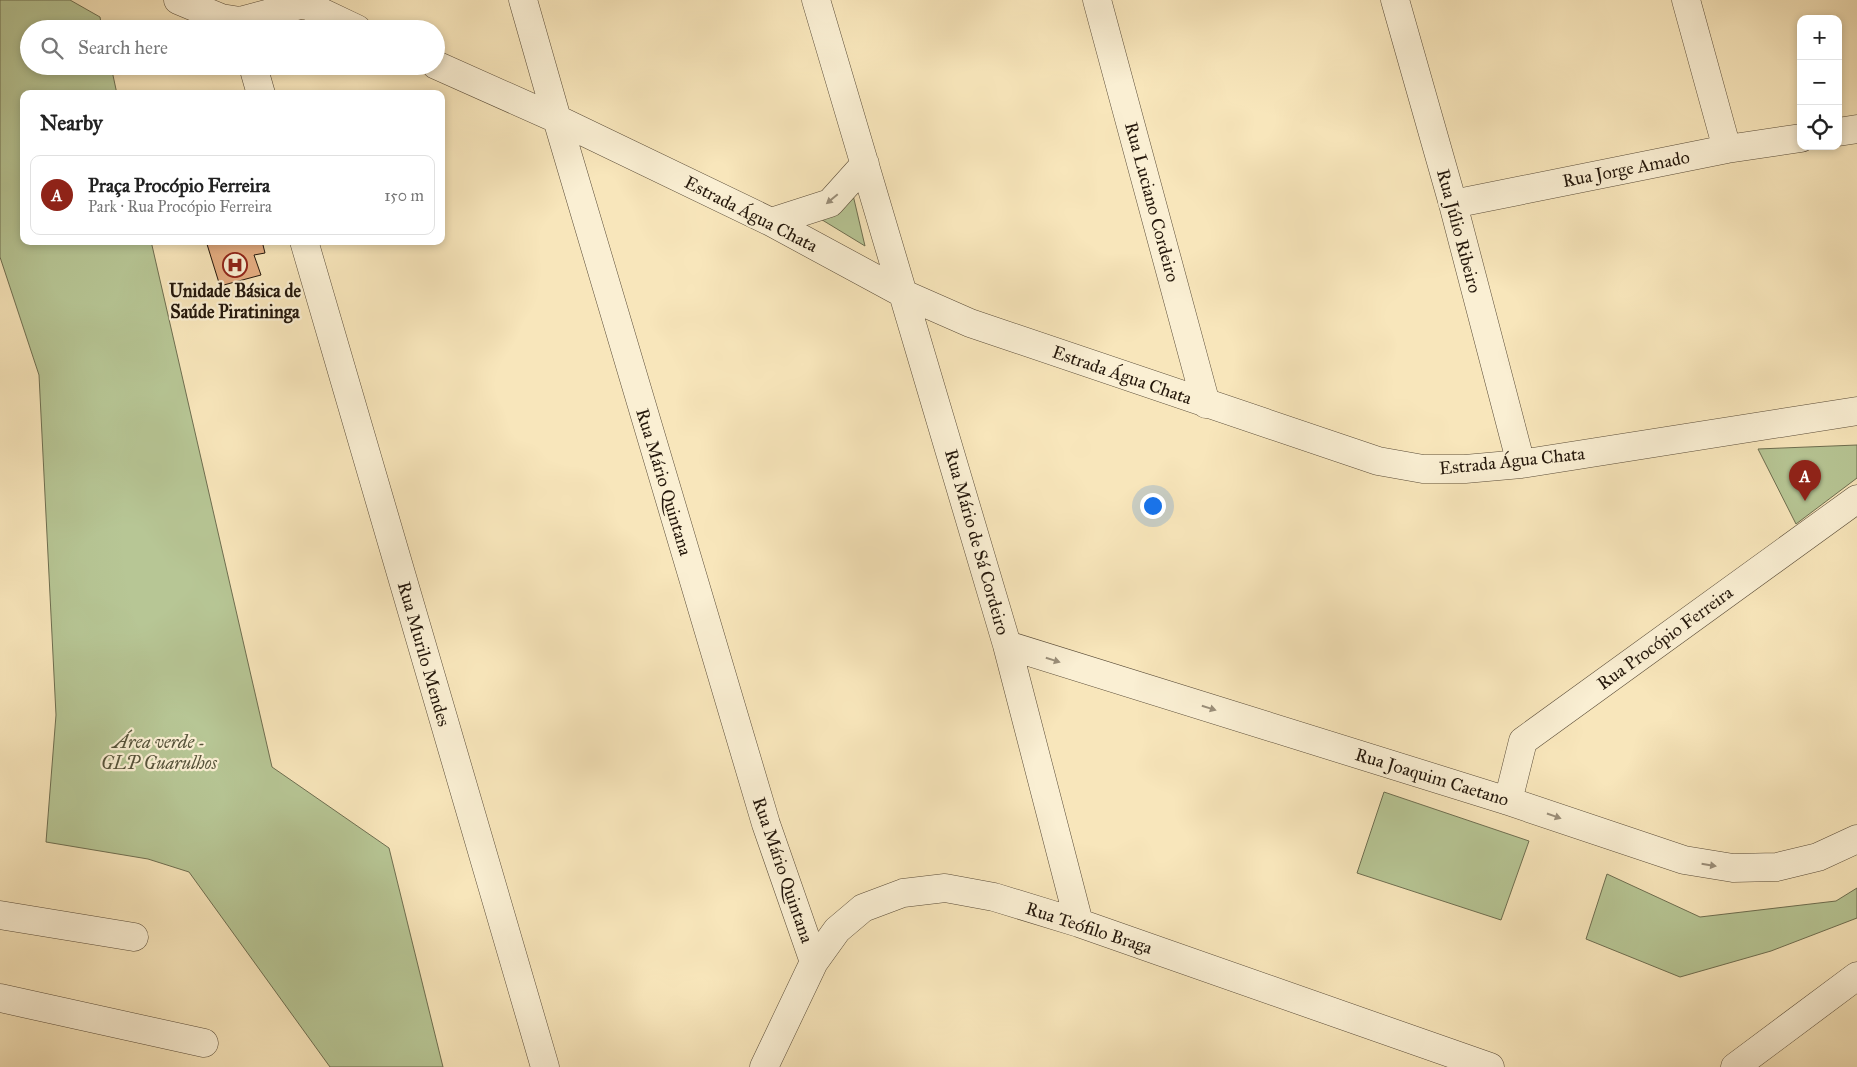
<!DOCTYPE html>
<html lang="en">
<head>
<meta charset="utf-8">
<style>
  body { margin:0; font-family:"IM FELL Great Primer",serif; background:#f2f2f2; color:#222 }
  .controls { position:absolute; right:15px; top:15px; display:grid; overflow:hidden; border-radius:10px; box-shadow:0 2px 8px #0003 }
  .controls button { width:45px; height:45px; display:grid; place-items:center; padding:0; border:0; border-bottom:1px solid #e0e0e0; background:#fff; color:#222; font:25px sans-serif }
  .you { position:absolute; left:1152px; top:505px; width:18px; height:18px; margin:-12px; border:4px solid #fff; border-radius:50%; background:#1a73e8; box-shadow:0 0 0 8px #1a73e833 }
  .badge { display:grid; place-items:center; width:32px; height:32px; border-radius:50%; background:#8f2418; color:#fff; font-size:16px; font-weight:700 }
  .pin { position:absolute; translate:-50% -41px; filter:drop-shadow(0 1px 2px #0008) }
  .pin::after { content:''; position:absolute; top:26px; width:18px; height:15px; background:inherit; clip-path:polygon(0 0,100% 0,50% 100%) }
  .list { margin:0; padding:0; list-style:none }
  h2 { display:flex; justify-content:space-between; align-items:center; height:65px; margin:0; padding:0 20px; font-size:21px }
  h2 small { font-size:16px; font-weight:400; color:#767676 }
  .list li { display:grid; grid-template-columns:32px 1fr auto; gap:15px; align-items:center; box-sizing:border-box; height:80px; margin:0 10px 10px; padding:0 10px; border:1px solid #e0e0e0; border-radius:10px }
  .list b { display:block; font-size:19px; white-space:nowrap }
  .list p { margin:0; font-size:16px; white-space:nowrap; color:#767676 }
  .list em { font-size:16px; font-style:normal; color:#767676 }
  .icon { flex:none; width:28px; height:28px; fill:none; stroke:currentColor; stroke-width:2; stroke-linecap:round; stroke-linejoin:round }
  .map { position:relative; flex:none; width:1857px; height:1067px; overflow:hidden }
  .search { position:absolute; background:#fff; box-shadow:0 2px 8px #0003; left:20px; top:20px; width:425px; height:55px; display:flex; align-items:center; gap:12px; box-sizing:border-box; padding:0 18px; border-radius:28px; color:#767676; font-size:19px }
  .panel { position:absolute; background:#fff; box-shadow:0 2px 8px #0003; left:20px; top:90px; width:425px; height:155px; border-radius:10px }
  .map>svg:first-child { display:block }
  .green { fill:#b7c695; stroke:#6e6e50 }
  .building { fill:#e5ad81; stroke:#24170b }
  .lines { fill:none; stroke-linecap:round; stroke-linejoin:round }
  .minor-casing { stroke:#594b37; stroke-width:29 }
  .minor { stroke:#faefd3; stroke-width:28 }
  .oneway { fill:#9a8e79 }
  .labels { text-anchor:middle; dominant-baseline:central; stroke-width:4.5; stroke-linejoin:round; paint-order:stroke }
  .street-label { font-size:18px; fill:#24170b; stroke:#faefd3 }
  .poi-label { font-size:18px; font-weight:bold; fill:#24170b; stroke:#faefd3 }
  .park-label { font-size:18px; font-style:italic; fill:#57543b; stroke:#faefd3 }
</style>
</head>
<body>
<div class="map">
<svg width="1857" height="1067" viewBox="0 0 1857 1067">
  <rect width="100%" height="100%" fill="#f8e6bb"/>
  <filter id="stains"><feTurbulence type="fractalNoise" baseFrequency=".004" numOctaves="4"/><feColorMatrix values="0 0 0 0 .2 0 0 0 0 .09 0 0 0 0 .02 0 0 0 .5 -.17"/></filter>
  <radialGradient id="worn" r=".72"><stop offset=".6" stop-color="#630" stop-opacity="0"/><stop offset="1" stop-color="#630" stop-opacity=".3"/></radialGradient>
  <path class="green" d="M0,0H70L100,17L102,29H29V66H111L117,94H24V241H151L272,767L389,848L443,1067H330L189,872L148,859L46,842L56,715L39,375L0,257Z
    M853,195L865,246L819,218Z
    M1857,445V478L1796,524L1758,449Z
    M1384,792L1529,841L1501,920L1357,873Z
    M1607,874L1700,917L1836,901L1857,888V918L1771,951L1680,977L1586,939Z"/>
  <path class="building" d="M206,241H262L265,253L254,255L261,275L220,286Z"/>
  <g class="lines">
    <defs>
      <path id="minor" d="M178,0L221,18L240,21L304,4
        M296,0L357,29
        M523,0L557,119L766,824L814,962
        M816,0L1007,645L1079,923
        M1097,0L1206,404
        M1395,0L1453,204L1521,464
        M1686,0L1727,149
        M436,65L557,119L771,222L904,294L970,323L1378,461L1423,469H1465L1521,464L1857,411
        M253,66L261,94
        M1838,132L1857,129
        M1453,204L1727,149L1801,138
        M771,222L830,203L865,164
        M304,241L545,1067
        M1007,645L1508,801L1684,860L1733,868L1777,867L1818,857L1857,839
        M1508,801L1523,741L1857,499
        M0,915L134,937
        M0,998L204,1043
        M764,1067L814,962L837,930L863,908L903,893L945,888L994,897L1079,923L1490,1067
        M1735,1067L1857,976"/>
    </defs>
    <use href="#minor" class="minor-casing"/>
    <use href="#minor" class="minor"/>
  </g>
  <defs><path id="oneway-solid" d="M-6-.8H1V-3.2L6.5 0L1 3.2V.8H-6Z" transform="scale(1.25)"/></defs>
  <g class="oneway">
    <use href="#oneway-solid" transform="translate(832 199) rotate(140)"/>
    <use href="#oneway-solid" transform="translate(1053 660) rotate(17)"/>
    <use href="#oneway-solid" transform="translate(1209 708) rotate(17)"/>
    <use href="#oneway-solid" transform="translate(1554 816) rotate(19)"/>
    <use href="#oneway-solid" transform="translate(1709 865) rotate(9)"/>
  </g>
  <defs>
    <symbol id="hospital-ring" viewBox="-11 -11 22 22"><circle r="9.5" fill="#faefd3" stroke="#8f2418" stroke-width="1.5"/><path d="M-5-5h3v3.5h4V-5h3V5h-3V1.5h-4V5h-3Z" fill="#8f2418"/></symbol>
  </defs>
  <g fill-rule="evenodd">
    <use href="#hospital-ring" x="221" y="251" width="28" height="28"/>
  </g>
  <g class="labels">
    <g class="street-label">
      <text transform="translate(1626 169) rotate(-11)">Rua Jorge Amado</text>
      <text transform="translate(1152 202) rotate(75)">Rua Luciano Cordeiro</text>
      <text transform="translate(751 214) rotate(27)">Estrada Água Chata</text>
      <text transform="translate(1459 231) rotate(75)">Rua Júlio Ribeiro</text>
      <text transform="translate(1122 375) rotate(19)">Estrada Água Chata</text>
      <text transform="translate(1512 461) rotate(-6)">Estrada Água Chata</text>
      <text transform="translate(664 482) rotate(73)">Rua Mário Quintana</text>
      <text transform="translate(977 542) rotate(74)">Rua Mário de Sá Cordeiro</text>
      <text transform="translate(1665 638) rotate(-36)">Rua Procópio Ferreira</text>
      <text transform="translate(424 654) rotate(74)">Rua Murilo Mendes</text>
      <text transform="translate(1432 777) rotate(17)">Rua Joaquim Caetano</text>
      <text transform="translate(783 870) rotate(71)">Rua Mário Quintana</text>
      <text transform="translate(1089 928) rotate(18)">Rua Teófilo Braga</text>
    </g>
    <g class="poi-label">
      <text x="235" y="291">Unidade Básica de<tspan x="235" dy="21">Saúde Piratininga</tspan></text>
    </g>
    <g class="park-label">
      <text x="159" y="742">Área verde -<tspan x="159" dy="21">GLP Guarulhos</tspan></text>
    </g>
  </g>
  <rect width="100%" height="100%" filter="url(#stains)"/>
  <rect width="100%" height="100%" fill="url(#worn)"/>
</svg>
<div class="controls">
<button>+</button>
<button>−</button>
<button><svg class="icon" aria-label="locate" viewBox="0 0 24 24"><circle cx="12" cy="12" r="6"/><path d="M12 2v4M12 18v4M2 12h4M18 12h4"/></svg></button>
</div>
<div class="you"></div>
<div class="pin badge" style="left:1805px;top:501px">A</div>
<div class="search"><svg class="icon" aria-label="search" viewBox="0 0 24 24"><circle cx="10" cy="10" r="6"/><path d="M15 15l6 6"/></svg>Search here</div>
<section class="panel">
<h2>Nearby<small></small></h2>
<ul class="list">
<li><span class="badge">A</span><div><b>Praça Procópio Ferreira</b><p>Park · Rua Procópio Ferreira</p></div><em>150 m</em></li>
</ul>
</section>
</div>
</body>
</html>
